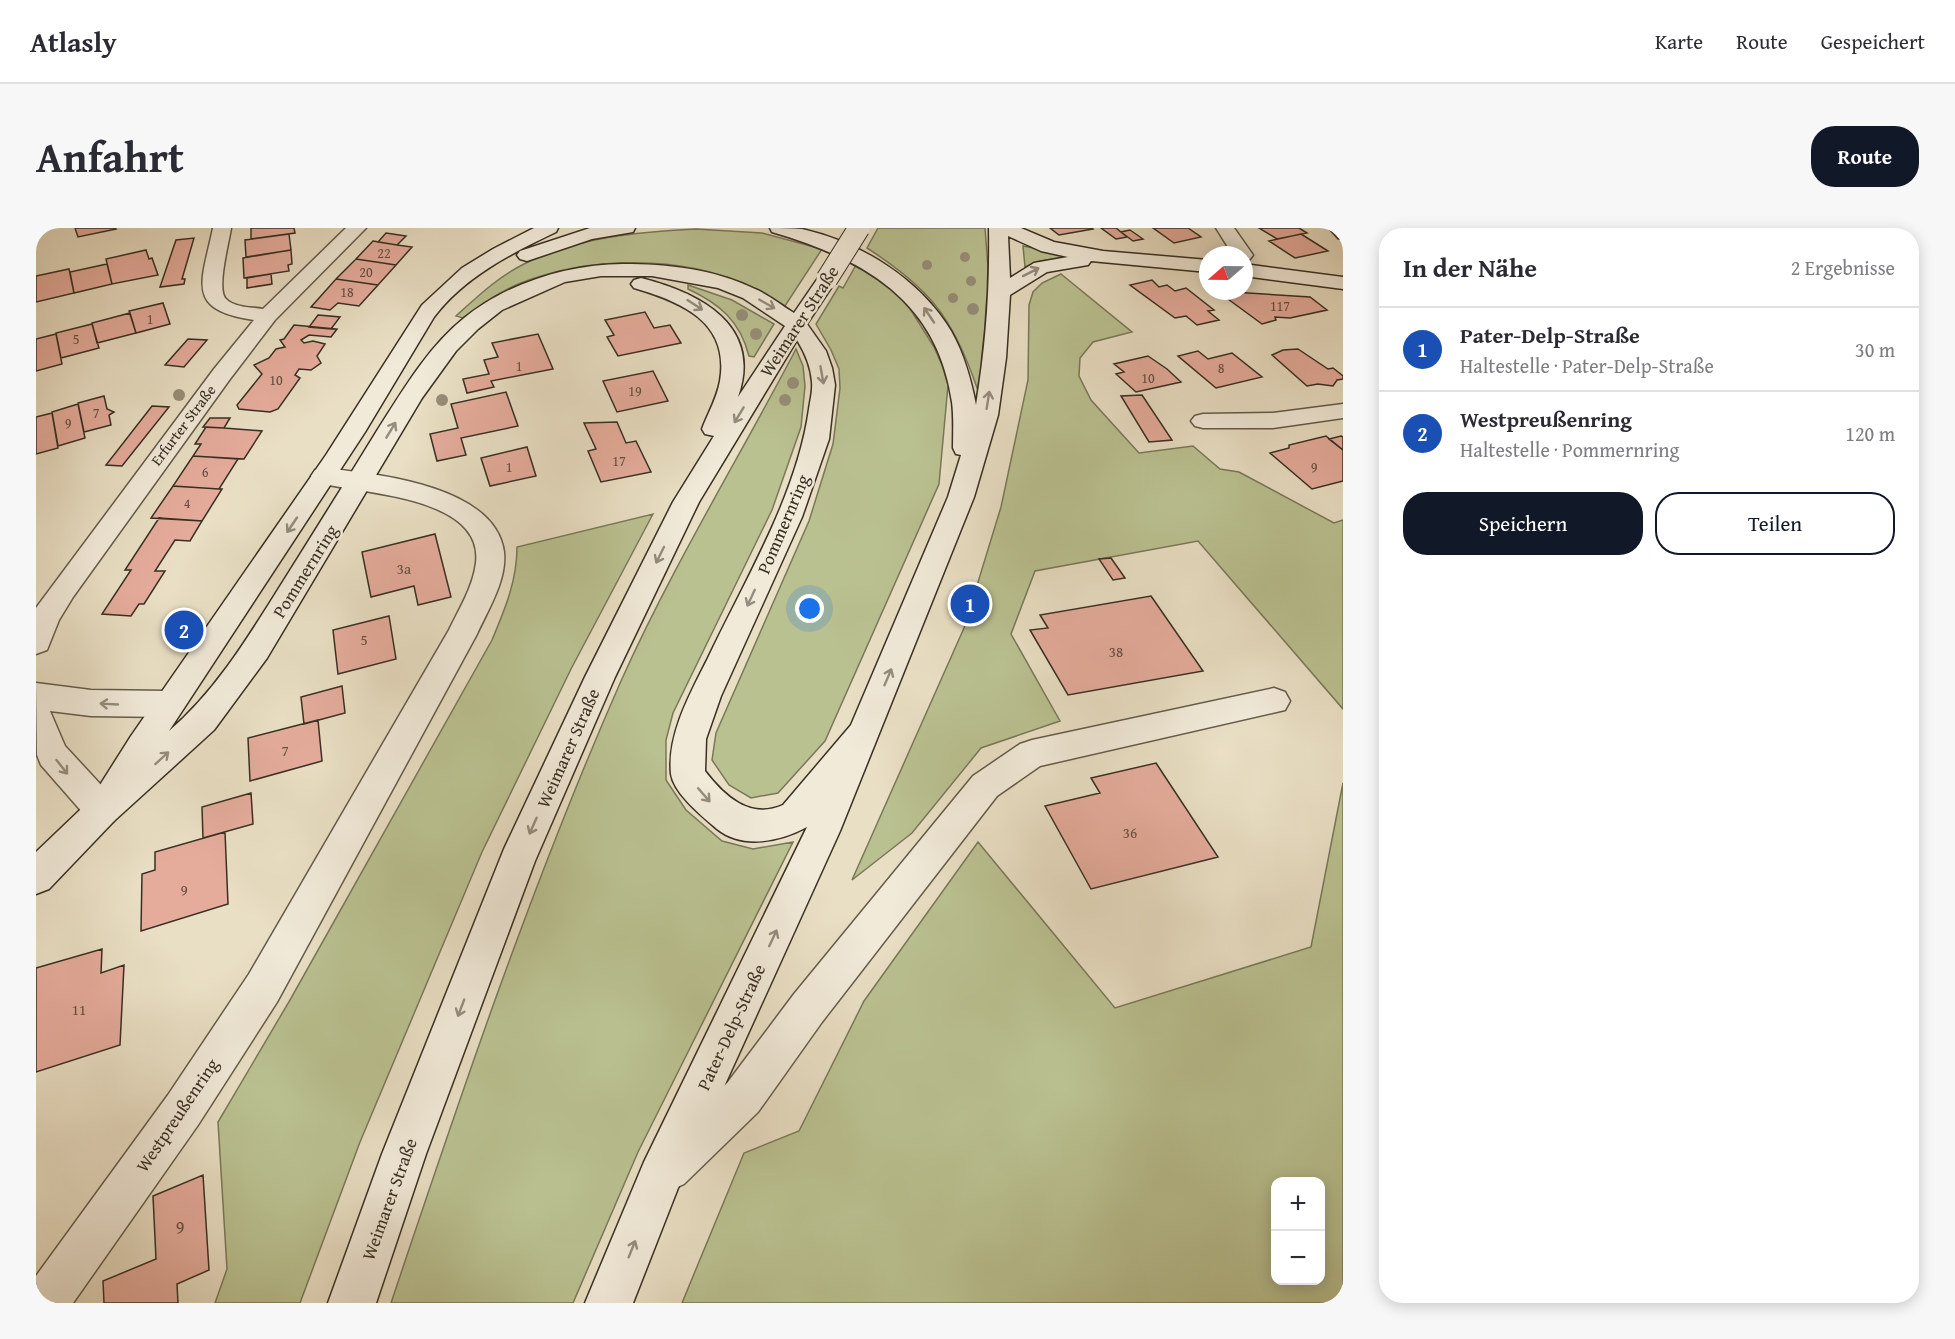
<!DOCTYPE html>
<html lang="de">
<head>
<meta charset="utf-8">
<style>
  body { margin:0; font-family:"Gentium Book Plus",serif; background:#f7f7f7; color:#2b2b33 }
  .controls { position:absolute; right:18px; bottom:18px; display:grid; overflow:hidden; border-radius:12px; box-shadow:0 3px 15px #0003 }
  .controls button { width:54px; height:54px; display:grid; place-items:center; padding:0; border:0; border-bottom:2px solid #e1e1e2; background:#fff; color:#2b2b33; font:30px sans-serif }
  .compass { position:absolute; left:1163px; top:18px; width:54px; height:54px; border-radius:50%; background:#fff; box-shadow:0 3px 15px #0003; rotate:250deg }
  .you { position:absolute; left:774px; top:381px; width:21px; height:21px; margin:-15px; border:4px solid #fff; border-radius:50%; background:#1a73e8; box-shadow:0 0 0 9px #1a73e833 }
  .badge { display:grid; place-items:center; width:39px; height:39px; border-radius:50%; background:#111827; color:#fff; font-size:20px; font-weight:700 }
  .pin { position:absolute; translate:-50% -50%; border:3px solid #fff; box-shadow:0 2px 6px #0006 }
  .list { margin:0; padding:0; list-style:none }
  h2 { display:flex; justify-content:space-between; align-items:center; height:78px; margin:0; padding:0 24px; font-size:26px }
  h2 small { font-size:20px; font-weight:400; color:#7c7c81 }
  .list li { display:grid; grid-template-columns:39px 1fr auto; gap:18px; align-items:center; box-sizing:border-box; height:84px; padding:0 24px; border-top:2px solid #e1e1e2 }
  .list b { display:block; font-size:22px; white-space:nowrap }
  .list p { margin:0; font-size:20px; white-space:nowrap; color:#7c7c81 }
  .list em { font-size:20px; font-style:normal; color:#7c7c81 }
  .actions { display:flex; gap:12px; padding:18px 24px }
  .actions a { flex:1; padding:14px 0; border:2px solid #111827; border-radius:24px; text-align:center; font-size:21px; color:#111827 }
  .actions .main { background:#111827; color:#fff }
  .map { position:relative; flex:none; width:1307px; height:1075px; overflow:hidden; border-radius:24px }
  header { display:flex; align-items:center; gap:36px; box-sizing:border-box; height:84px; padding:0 30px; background:#fff; border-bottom:2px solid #e1e1e2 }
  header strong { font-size:28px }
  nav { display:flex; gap:33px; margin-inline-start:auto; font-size:21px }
  .intro { display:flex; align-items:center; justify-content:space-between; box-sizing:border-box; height:144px; padding:0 36px }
  h1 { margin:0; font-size:42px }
  .button { padding:15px 27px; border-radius:24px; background:#111827; color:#fff; font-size:21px; font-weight:700 }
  main { display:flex; gap:36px; padding:0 36px }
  aside { flex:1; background:#fff; border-radius:24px; box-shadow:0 3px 15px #0003 }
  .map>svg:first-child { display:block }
  .green { fill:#bac191; stroke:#79785a; stroke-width:1.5; fill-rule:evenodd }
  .building { fill:#e5ac9c; stroke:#382f23; stroke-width:1.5 }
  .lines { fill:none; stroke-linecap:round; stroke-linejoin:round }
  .street-casing { stroke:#645b4b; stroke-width:3 }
  .secondary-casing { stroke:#382f23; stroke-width:3 }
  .street { fill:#f1ead9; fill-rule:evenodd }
  .secondary { fill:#f1ead9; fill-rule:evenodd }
  .secondary-bridge-casing { stroke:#382f23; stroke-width:23; stroke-linecap:butt }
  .secondary-bridge { stroke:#f1ead9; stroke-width:21 }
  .tree { fill:#968e78 }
  .oneway { stroke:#948c7e }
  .labels { text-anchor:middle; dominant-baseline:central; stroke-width:5; stroke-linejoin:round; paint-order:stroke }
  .far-number-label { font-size:14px; fill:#634e41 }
  .far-street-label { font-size:15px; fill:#382f23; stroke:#f1ead9 }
  .number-label { font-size:15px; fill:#634e41 }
  .street-label { font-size:18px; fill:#382f23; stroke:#f1ead9 }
  .near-number-label { font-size:18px; fill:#634e41 }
</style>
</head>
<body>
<header>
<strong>Atlasly</strong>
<nav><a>Karte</a><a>Route</a><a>Gespeichert</a></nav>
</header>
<div class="intro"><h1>Anfahrt</h1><a class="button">Route</a></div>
<main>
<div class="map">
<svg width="1307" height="1075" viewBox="0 0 1307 1075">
  <rect width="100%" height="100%" fill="#e9dfc4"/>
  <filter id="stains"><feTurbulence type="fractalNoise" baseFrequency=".00333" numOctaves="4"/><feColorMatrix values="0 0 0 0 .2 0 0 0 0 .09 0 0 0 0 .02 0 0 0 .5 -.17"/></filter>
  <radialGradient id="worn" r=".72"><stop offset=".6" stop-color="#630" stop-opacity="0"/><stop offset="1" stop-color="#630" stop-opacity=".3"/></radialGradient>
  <path class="green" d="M842,0H949L955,78L945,161L941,160C917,89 893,60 831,20Z
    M660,1L726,5L786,21L749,78C737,71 726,64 713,58C646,27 553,28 485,55C464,63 445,77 427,90L420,88C442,68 463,48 490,35C542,9 603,4 660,1Z
    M987,18L1028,26L1030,29L1004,33L989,39Z
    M820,37L857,62L873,79L898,119L906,137L912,157L903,256L789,513L742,565L715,570L693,557L676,532L680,505L773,293L797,216L804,160L803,141L795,122L780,96L803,58L807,60Z
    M1025,46L1096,104L1057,114L1044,130L1043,148L1055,172L1103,225L1157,218L1184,241L1203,244L1298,295L1307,292V481L1162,313L999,343L975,406L1024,493L945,520L876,605L816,652L928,400L965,279L992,152L993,77L997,64L1006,55Z
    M652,57L696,72L738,96L718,129L713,128C704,93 684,76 652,61Z
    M760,121L767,138L769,158L765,199L736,282L637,485L630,512V552L650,582L686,613L717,621L757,614L602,924L537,1075H355C425,866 496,655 585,453C636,339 702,232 760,121Z
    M617,286L535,441L446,624L324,914L264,1075H179L191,1041L182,894L254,772L456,412C469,381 481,353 481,319Z
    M1307,555V1075H646L708,925L763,903L828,773L942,614L1079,780L1275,719ZM1240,954H1284V1052H1240Z"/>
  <path class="building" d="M39,0H79L80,1L42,9Z
    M215,0H258L259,5L215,11Z
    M1014,0H1056L1057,1L1023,7Z
    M1065,0H1080L1091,9L1080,11Z
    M1117,0H1152L1165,9L1138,15Z
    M1223,0H1263L1271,5L1241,11Z
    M1293,1H1306L1307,11H1302Z
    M1094,2L1107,11L1097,13L1085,4Z
    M350,5L370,8L361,17L342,14Z
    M253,6L255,22L210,29L209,12Z
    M1265,6L1292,23L1259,30L1233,13Z
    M158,10L146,51H149L148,56L124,59L140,12Z
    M337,13L361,17L376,19L360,37L320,31Z
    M110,22L113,31L116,30L122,47L76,56L70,31Z
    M255,22L256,36L252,37L253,43L208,50L207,30Z
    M320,31L360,37L342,57L300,51Z
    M71,36L76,56L38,65L34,44Z
    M33,41L38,65L0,74V48Z
    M235,46L236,56L211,60V50Z
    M300,51L342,57L323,78L302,75L294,82L275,79Z
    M1116,52L1123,59L1131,57L1139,63L1150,60L1178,82L1172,83L1183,92L1161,97L1150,88L1139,90L1094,57Z
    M1181,63L1274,69L1291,82L1254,90L1239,89L1240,92L1226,96Z
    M127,75L134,96L100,105L93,83Z
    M609,84L618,100L634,97L645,115L582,128L571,109L578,107L569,92Z
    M94,85L100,105L61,115L56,95Z
    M282,87L304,89L295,101L273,99Z
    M56,96L63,120L25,130L20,105Z
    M258,97L301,101L295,109L273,107L265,112L268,115L277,113L289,116L281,128L285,135L275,142L263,141L259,147L264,150L242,181L234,184L203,181L201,177L226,146L218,137L233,130L240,121L249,119L244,112L248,111Z
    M20,106L26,136L0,143V111Z
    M502,106L517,141L455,153L458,159L431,165L427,151L453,146L448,132L462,129L456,115Z
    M152,111L171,112L148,139L129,137Z
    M1262,121L1292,141L1297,140L1307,148V151L1301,152L1297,158L1282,156L1271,158L1236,127L1247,122Z
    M1162,123L1172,131L1196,125L1226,149L1180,160L1142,128Z
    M1112,128L1131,141L1145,154L1100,164L1080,146L1088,144L1078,136Z
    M617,143L632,173L581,184L567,153Z
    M470,164L482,198L425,210L430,227L401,233L394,206L422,200L415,176Z
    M1106,167L1136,212L1113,214L1085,168Z
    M68,168L71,181L78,184L73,187L75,197L48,204L42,175Z
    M42,176L49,210L22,218L16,184Z
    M116,178L133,179L86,238L70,237Z
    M16,185L22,220L0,226V189Z
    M174,190H194L188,200L167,199Z
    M581,194L590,215L600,213L615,244L565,254L552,223L560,221L548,195Z
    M170,199L188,200L226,203L208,231L157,228L165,216H159Z
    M1290,208L1307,222V253L1276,261L1234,225L1253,220V217Z
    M1305,208L1307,209V222L1293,211Z
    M491,219L500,248L454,258L445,230Z
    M157,228L202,231L183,261L137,258Z
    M137,258L183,261H186L166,293L115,290Z
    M123,290L166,293L154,313L139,312L119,343H129L108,376H103L95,388L66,386L95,342H89Z
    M399,306L415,369L382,377L378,358L335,369L326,324Z
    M1075,330L1089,350L1077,352L1063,331Z
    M1115,368L1167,443L1032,467L994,402L1012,400L1004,387Z
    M353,388L360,431L302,446L297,402Z
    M306,458L309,485L268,496L265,469Z
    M282,492L286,533L214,553L212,510Z
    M1120,535L1182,629L1055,661L1009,578L1064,565L1055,550Z
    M215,565L217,596L167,610L166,579Z
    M189,604L192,676L105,703L106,646L119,642V624Z
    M66,721L65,745L88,737L84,817L0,844V740Z
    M167,947L173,1042L141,1056L142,1075H68L67,1053L120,1031L117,968Z"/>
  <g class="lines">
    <defs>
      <path id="street" d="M177,0H195C193,15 180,61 190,71C199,80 216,79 227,81L310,0H330L239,92L194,151L37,369L23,392L11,422L0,426V380L178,141L218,92C148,82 166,54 177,0Z
        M1180,0H1198L1217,27L1214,31L1208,33V27H1197Z
        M1307,176V190L1237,200H1167L1159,198L1155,193L1159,188L1167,186L1237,185Z
        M288,240C340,246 459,257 468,324C471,352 452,382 441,406L241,774L162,897L37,1075H0V1048L132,867L213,746L413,402C423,381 437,359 440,335C448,267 322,266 279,254L275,248L279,242Z
        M0,455L55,462L131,463L142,467L147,476L142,485L131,489L55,488L14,483L29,518L78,571L83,582L78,593L66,597L54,593L5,537L1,527Z
        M1238,460L1249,464L1254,473L1249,482L1004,538L961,568L786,794L722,884L648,956L633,963L618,956L611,941L618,926L692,854L758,766L937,548L984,516L996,512Z"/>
      <path id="secondary" d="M498,0H522L520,4C476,25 428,49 398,89L329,204L133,503C181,462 214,406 248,352C278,304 309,255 339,206C364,167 390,121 427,91C469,56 532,36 587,36C632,36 678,41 719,61C733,67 745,77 758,85L784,47H798L801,51L771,96L790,123L796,140L799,157L793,211L766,289L685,468L670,511L669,543C688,568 714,592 747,577L815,497L912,269L925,227L920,226L917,220C917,205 918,189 916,174C901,72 828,31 736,4L734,0C744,0 756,0 766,1C824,14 884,51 915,103C928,126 935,151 940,177C950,116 954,61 953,0H985L1018,14L1067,23L1172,32V44L1055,33L1052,37L1011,44L974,67L970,130L962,187L938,269L804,603L642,960L597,1075H549L608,934L771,599C745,613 707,622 681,601C667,589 638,566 635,546C631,506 655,464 672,430C709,352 761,267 773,181C774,173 777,163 776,154C775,139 769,125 761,112L663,274L579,449L499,633L390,926L340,1075H292L346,926L468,621L549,449L637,274L678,208L669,206L666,201C672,185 681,170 684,153C694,94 646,74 598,60L595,56L598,52L605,50C664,65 727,97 702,169L749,98L707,70L682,60L616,48H565L529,54L466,82L442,101L420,123L386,170L231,430L178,502L78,593L13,661L0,666V624L66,561L64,557L95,508L290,227L386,77L426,40L457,21ZM972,8L1005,23L1032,29L998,35L974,50Z
        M554,0H599L597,4L556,11L491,33L484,31L481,27L484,23Z
        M1208,36L1307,49V61L1208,48Z"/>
    </defs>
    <use href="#street" class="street-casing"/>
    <use href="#secondary" class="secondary-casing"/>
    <use href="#street" class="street"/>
    <use href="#secondary" class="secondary"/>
    <defs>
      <path id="secondary-bridge" d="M791,51L823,0"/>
    </defs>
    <use href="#secondary-bridge" class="secondary-bridge-casing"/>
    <use href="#secondary-bridge" class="secondary-bridge"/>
  </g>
  <g class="tree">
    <circle cx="929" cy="29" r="5"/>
    <circle cx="891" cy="37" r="5"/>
    <circle cx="935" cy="53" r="5"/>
    <circle cx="917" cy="70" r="5"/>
    <circle cx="937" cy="81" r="6"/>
    <circle cx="706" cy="87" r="6"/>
    <circle cx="720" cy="106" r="6"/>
    <circle cx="757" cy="155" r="6"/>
    <circle cx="143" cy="167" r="6"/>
    <circle cx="406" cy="172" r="6"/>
    <circle cx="749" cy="172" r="6"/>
  </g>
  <defs><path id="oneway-shaft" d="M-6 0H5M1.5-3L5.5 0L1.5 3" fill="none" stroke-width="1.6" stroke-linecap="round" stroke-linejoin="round" transform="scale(1.5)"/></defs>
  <g class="oneway">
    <use href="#oneway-shaft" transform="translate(995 44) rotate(-27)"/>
    <use href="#oneway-shaft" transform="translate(731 76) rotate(30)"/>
    <use href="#oneway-shaft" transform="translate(659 77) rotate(33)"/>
    <use href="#oneway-shaft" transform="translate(893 87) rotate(-124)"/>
    <use href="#oneway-shaft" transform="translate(786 147) rotate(80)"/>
    <use href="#oneway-shaft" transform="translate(952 172) rotate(-81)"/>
    <use href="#oneway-shaft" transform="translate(703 187) rotate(121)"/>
    <use href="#oneway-shaft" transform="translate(355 202) rotate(-59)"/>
    <use href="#oneway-shaft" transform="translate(256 297) rotate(124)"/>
    <use href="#oneway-shaft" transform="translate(624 327) rotate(116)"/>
    <use href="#oneway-shaft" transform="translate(715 370) rotate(115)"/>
    <use href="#oneway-shaft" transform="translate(852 449) rotate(-67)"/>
    <use href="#oneway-shaft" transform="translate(73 476) rotate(-177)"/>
    <use href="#oneway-shaft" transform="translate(126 530) rotate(-42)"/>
    <use href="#oneway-shaft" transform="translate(26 539) rotate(52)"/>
    <use href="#oneway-shaft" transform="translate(668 567) rotate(49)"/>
    <use href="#oneway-shaft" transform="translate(497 598) rotate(114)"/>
    <use href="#oneway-shaft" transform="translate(737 710) rotate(-65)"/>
    <use href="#oneway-shaft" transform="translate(425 780) rotate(111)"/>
    <use href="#oneway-shaft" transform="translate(596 1021) rotate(-68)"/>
  </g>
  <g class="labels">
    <g class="far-number-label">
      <text x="348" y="25">22</text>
      <text x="330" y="44">20</text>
      <text x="311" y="64">18</text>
      <text x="1244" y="78">117</text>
      <text x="114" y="91">1</text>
      <text x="40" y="111">5</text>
      <text x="483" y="138">1</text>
      <text x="1185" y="140">8</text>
      <text x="1112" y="150">10</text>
      <text x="240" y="152">10</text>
      <text x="599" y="163">19</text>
      <text x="60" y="185">7</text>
      <text x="32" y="195">9</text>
      <text x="583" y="233">17</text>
      <text x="473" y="239">1</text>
      <text x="1278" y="239">9</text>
      <text x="169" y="244">6</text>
      <text x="151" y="275">4</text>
    </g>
    <g class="far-street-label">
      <text transform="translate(147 197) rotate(-53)">Erfurter Straße</text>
    </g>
    <g class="number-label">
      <text x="368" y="340">3a</text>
      <text x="328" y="411">5</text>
      <text x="1080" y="423">38</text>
      <text x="249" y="522">7</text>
      <text x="1094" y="604">36</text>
      <text x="148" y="661">9</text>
      <text x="43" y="781">11</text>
    </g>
    <g class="street-label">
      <text transform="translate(763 93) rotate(-57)">Weimarer Straße</text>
      <text transform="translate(747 296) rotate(-67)">Pommernring</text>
      <text transform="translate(269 343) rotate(-58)">Pommernring</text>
      <text transform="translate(532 520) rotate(-66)">Weimarer Straße</text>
      <text transform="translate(695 799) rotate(-65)">Pater-Delp-Straße</text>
      <text transform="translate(141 887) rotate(-56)">Westpreußenring</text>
      <text transform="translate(353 971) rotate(-70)">Weimarer Straße</text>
    </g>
    <g class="near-number-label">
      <text x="144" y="999">9</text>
    </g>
  </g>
  <rect width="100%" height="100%" filter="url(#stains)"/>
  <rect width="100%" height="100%" fill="url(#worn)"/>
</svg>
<div class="controls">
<button>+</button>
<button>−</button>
</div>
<svg class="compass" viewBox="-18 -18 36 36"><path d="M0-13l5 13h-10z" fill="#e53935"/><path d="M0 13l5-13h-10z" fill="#7c7c81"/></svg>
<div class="you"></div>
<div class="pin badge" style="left:934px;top:376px;background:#1a4fb4">1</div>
<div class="pin badge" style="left:148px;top:402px;background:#1a4fb4">2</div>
</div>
<aside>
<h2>In der Nähe<small>2 Ergebnisse</small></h2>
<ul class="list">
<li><span class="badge" style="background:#1a4fb4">1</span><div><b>Pater-Delp-Straße</b><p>Haltestelle · Pater-Delp-Straße</p></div><em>30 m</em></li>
<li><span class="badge" style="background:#1a4fb4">2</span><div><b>Westpreußenring</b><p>Haltestelle · Pommernring</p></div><em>120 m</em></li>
</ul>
<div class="actions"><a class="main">Speichern</a><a>Teilen</a></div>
</aside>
</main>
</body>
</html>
